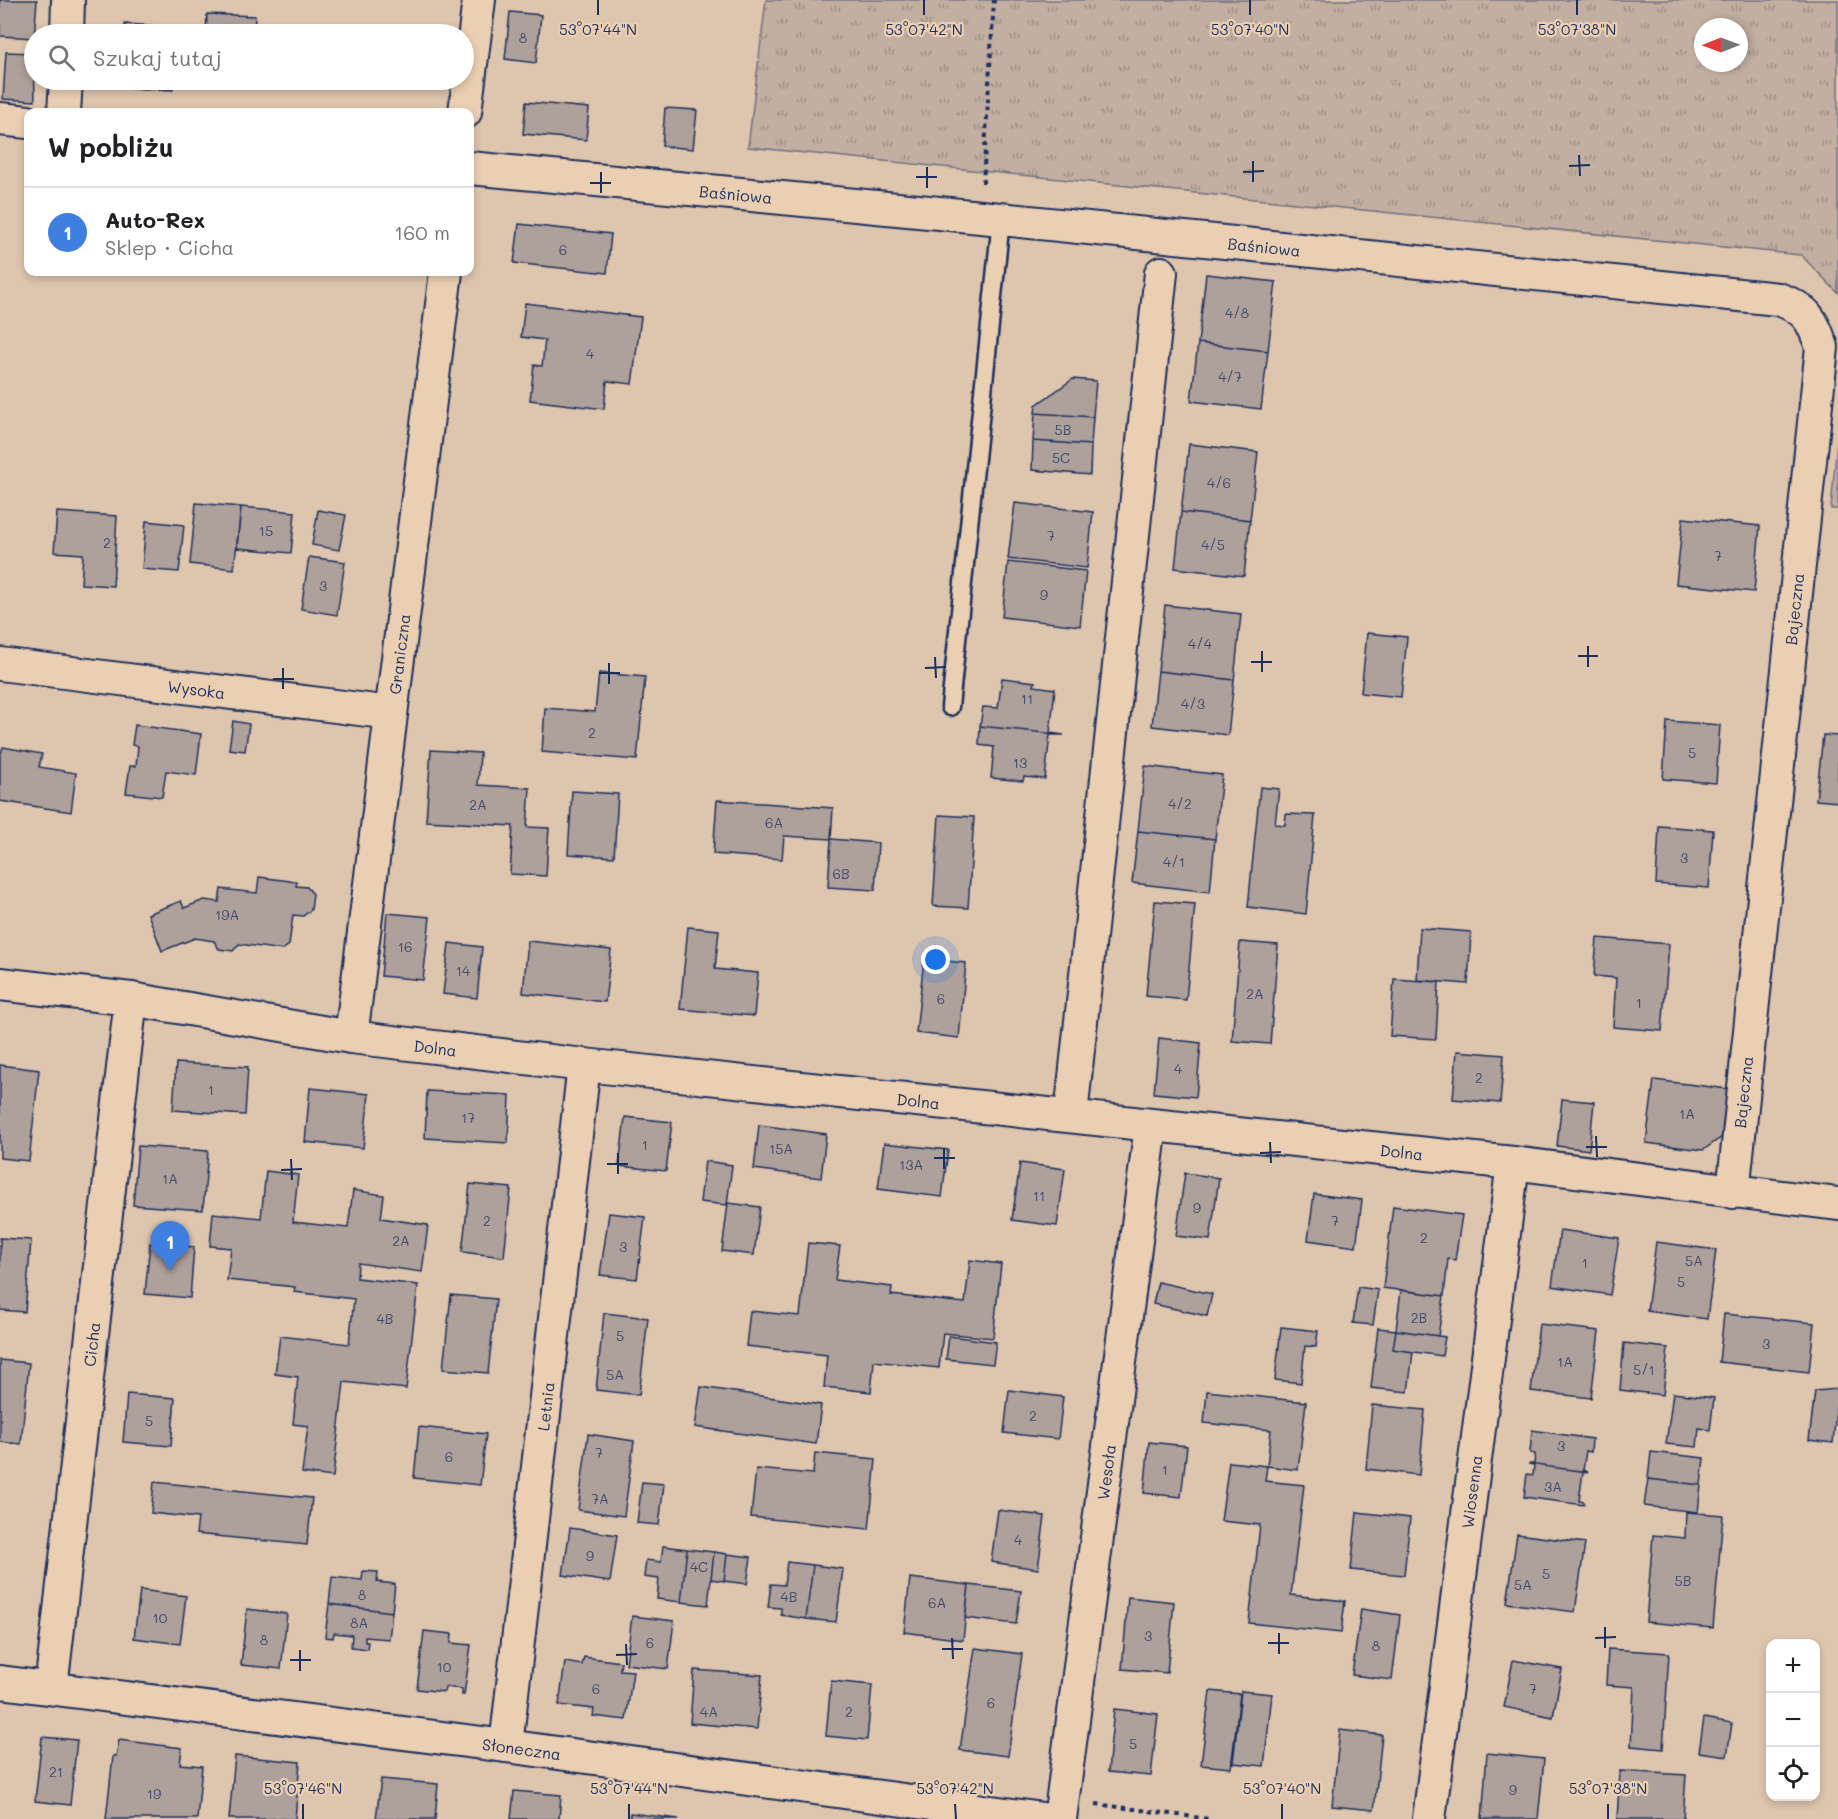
<!DOCTYPE html>
<html lang="pl">
<head>
<meta charset="utf-8">
<style>
  body { margin:0; font-family:Mali,sans-serif; background:#f2f2f2; color:#202124 }
  .controls { position:absolute; right:18px; bottom:18px; display:grid; overflow:hidden; border-radius:12px; box-shadow:0 3px 9px #0003 }
  .controls button { width:54px; height:54px; display:grid; place-items:center; padding:0; border:0; border-bottom:2px solid #e0e0e0; background:#fff; color:#202124; font:30px sans-serif }
  .compass { position:absolute; left:1694px; top:18px; width:54px; height:54px; border-radius:50%; background:#fff; box-shadow:0 3px 9px #0003; rotate:269deg }
  .you { position:absolute; left:936px; top:960px; width:21px; height:21px; margin:-15px; border:4px solid #fff; border-radius:50%; background:#1a73e8; box-shadow:0 0 0 9px #1a73e833 }
  .badge { display:grid; place-items:center; width:39px; height:39px; border-radius:50%; background:#1f6fb2; color:#fff; font-size:20px; font-weight:700 }
  .pin { position:absolute; translate:-50% -50px; filter:drop-shadow(0 2px 3px #0008) }
  .pin::after { content:''; position:absolute; top:32px; width:21px; height:18px; background:inherit; clip-path:polygon(0 0,100% 0,50% 100%) }
  .list { margin:0; padding:0; list-style:none }
  h2 { display:flex; justify-content:space-between; align-items:center; height:78px; margin:0; padding:0 24px; font-size:26px }
  h2 small { font-size:20px; font-weight:400; color:#757577 }
  .list li { display:grid; grid-template-columns:39px 1fr auto; gap:18px; align-items:center; box-sizing:border-box; height:90px; padding:0 24px; border-top:2px solid #e0e0e0 }
  .list b { display:block; font-size:22px; white-space:nowrap }
  .list p { margin:0; font-size:20px; white-space:nowrap; color:#757577 }
  .list em { font-size:20px; font-style:normal; color:#757577 }
  .icon { flex:none; width:33px; height:33px; fill:none; stroke:currentColor; stroke-width:2; stroke-linecap:round; stroke-linejoin:round }
  .map { position:relative; flex:none; width:1838px; height:1819px; overflow:hidden }
  .search { position:absolute; background:#fff; box-shadow:0 3px 9px #0003; left:24px; top:24px; width:450px; height:66px; display:flex; align-items:center; gap:15px; box-sizing:border-box; padding:0 21px; border-radius:33px; color:#757577; font-size:22px }
  .panel { position:absolute; background:#fff; box-shadow:0 3px 9px #0003; left:24px; top:108px; width:450px; height:168px; border-radius:12px }
  .map>svg:first-child { display:block }
  .grass { fill:url(#grass-tufts); stroke:#6e6f80; stroke-width:1.5; fill-rule:evenodd }
  .building { fill:#aea09a; stroke:#1b2f5e; stroke-width:1.5 }
  .lines { fill:none; stroke-linecap:round; stroke-linejoin:round }
  .lane-casing { stroke:#1b2f5e; stroke-width:21 }
  .street-casing { stroke:#1b2f5e; stroke-width:36 }
  .path { stroke:#1b2f5e; stroke-width:4; stroke-dasharray:4.5 4.5; stroke-linecap:butt }
  .lane { stroke:#ebcfb2; stroke-width:16 }
  .street { stroke:#ebcfb2; stroke-width:32 }
  .ticks { fill:none; stroke:#1b2f5e; stroke-width:2 }
  .labels { text-anchor:middle; dominant-baseline:central; stroke-width:4.5; stroke-linejoin:round; paint-order:stroke }
  .number-label { font-size:14px; fill:#404b6d }
  .street-label { font-size:16px; fill:#1b2f5e; stroke:#ebcfb2 }
  .ticks-label { font-size:15px; text-anchor:middle; fill:#1b2f5e; stroke:#ebcfb2; stroke-width:4.5; stroke-linejoin:round; paint-order:stroke }
</style>
</head>
<body>
<div class="map">
<svg width="1838" height="1819" viewBox="0 0 1838 1819">
  <defs>
    <pattern id="grass-tufts" width="24" height="20" patternUnits="userSpaceOnUse" patternTransform="scale(1.5)"><rect width="24" height="20" fill="#c2afa2"/><path d="M3 7l-1-3M5 7V3M7 7l1-3M15 17l-1-3M17 17v-4M19 17l1-3" fill="none" stroke="#9d8f87"/></pattern>
  </defs>
  <rect width="100%" height="100%" fill="#dec5ad"/>
  <filter id="ink" filterUnits="userSpaceOnUse"><feTurbulence type="fractalNoise" baseFrequency=".0167" numOctaves="2"/><feDisplacementMap in="SourceGraphic" scale="12" xChannelSelector="R" yChannelSelector="G"/><feConvolveMatrix kernelMatrix="1 2 1 2 8 2 1 2 1" color-interpolation-filters="sRGB"/></filter>
  <g filter="url(#ink)">
    <path class="grass" d="M766,0H1838V293L1801,255L748,147ZM1703,27H1739V63H1703Z
      M1838,430V509H1831Z"/>
    <path class="building" d="M0,0H37L34,38L0,36Z
      M510,12L541,15L536,63L505,59Z
      M207,14L255,16L254,34H206Z
      M125,24L176,27L175,34H125Z
      M6,52L34,53L35,101L3,99Z
      M122,80H174L173,90L122,88Z
      M526,102L589,108L586,140L523,134Z
      M665,108L697,110L693,149L662,146Z
      M519,224L611,234L607,273L514,263Z
      M1206,274L1276,282L1268,351L1198,343Z
      M525,303L641,317L632,384L607,381L604,409L530,400L534,365L542,366L545,340L521,337Z
      M1198,343L1268,351L1261,409L1191,401Z
      M1073,379L1096,381L1093,417L1035,413L1036,405Z
      M1035,413L1093,417L1091,445L1033,441Z
      M1033,441L1091,445L1090,475L1032,470Z
      M1189,444L1258,452L1250,520L1181,512Z
      M196,503L241,507L234,569L190,564Z
      M1015,503L1093,512L1087,568L1008,559Z
      M241,507L295,512L291,553L237,548Z
      M318,510L346,515L339,550L312,545Z
      M57,512L117,516L113,586L81,584L83,554L54,552Z
      M1181,512L1250,520L1244,576L1175,568Z
      M1683,518L1760,526L1754,592L1676,584Z
      M146,521L184,525L179,572L142,569Z
      M309,557L345,562L337,615L301,609Z
      M1008,562L1086,571L1080,626L1002,617Z
      M1165,605L1241,614L1234,680L1158,671Z
      M1367,633L1407,637L1401,697L1361,693Z
      M1158,671L1234,680L1228,735L1152,726Z
      M599,673L645,677L637,760L542,752L545,708L595,712Z
      M1002,678L1035,682L1034,686L1055,689L1050,733L1064,735L980,726L983,707L998,708Z
      M233,721L249,724L245,751L229,749Z
      M1667,721L1720,725L1716,783L1663,779Z
      M135,725L201,734L196,775L166,771L162,797L126,793L130,766H136L138,746L132,745Z
      M980,726L1064,735H1050L1045,779L1024,777L1023,781L991,778L994,747L979,745Z
      M1823,735L1838,736V802L1816,800Z
      M3,747L42,754L39,767L76,773L71,812L0,801V756Z
      M431,750L480,753L478,785L530,788L527,827L549,828L546,876L510,874L513,826L426,821Z
      M1145,766L1222,775L1215,839L1138,831Z
      M1260,787L1279,789L1275,824L1285,825L1286,814L1315,815L1306,914L1248,907Z
      M572,791L618,794L614,857L568,854Z
      M717,800L833,808L831,839L784,836L782,859L713,854Z
      M939,815L974,817L968,908L933,906Z
      M1659,826L1713,830L1709,888L1656,884Z
      M1138,831L1215,839L1210,892L1132,883Z
      M831,839L878,843L875,890L828,887Z
      M259,877L297,882L296,886L307,887L313,894L311,910L303,916L293,915L289,945L282,950L239,944L233,951L219,949L214,941L195,938L162,951L148,914L181,901L184,908L204,900L219,902L221,889L257,893Z
      M1155,901L1195,904L1186,1000L1146,996Z
      M387,913L430,917L423,980L381,976Z
      M688,927L719,930L715,969L758,973L754,1016L680,1009Z
      M1420,928L1471,932L1468,984L1417,980Z
      M1597,938L1669,944L1662,1031L1613,1027L1616,978L1594,976Z
      M528,941L611,950L605,1002L523,993Z
      M1240,942L1278,945L1270,1044L1232,1041Z
      M449,943L482,947L477,998L443,994Z
      M924,959L966,963L959,1038L916,1033Z
      M1394,979L1439,982L1436,1039L1390,1036Z
      M1159,1038L1201,1043L1196,1097L1154,1093Z
      M1457,1051L1504,1055L1500,1103L1453,1099Z
      M176,1063L248,1067L245,1115L173,1110Z
      M0,1065L39,1070L29,1161L0,1158Z
      M1654,1080L1728,1089L1722,1137L1703,1150L1646,1143Z
      M310,1088L369,1094L363,1148L305,1142Z
      M427,1091L510,1095L508,1143L425,1138Z
      M1562,1099L1594,1102L1589,1150L1557,1146Z
      M625,1117L672,1122L666,1171L619,1166Z
      M759,1125L826,1134L821,1178L754,1169Z
      M884,1143L948,1150L942,1197L878,1189Z
      M138,1146L208,1151L203,1210L133,1205Z
      M705,1161L732,1165L727,1205L700,1202Z
      M1020,1163L1065,1169L1057,1226L1012,1220Z
      M266,1171L298,1175L293,1222L348,1228L353,1190L384,1195L381,1218L428,1225L422,1272L358,1263L357,1278L418,1285L406,1389L344,1382L333,1477L302,1473L308,1426L293,1424L298,1377L275,1374L280,1336L349,1344L354,1299L294,1292L295,1287L227,1280L231,1248L210,1246L213,1213L261,1218Z
      M1185,1173L1219,1178L1210,1240L1176,1236Z
      M470,1184L511,1188L504,1257L462,1252Z
      M1314,1194L1362,1200L1356,1247L1308,1240Z
      M728,1203L760,1207L754,1255L722,1251Z
      M1393,1206L1462,1215L1455,1260L1448,1259L1444,1296L1383,1288Z
      M609,1213L645,1217L637,1279L600,1275Z
      M1560,1230L1619,1238L1610,1295L1552,1286Z
      M0,1238L31,1240L25,1312L0,1310Z
      M1656,1242L1716,1250L1707,1319L1647,1311Z
      M150,1243L194,1247L190,1298L145,1294Z
      M808,1243L840,1246L835,1280L892,1287L891,1295L965,1303L970,1260L1001,1264L993,1338L943,1333L939,1368L874,1361L871,1392L824,1387L827,1355L746,1346L750,1311L800,1316Z
      M1158,1282L1212,1294L1207,1316L1153,1304Z
      M1358,1287L1378,1290L1373,1325L1353,1323Z
      M1401,1290L1444,1296L1438,1336L1396,1330Z
      M451,1295L496,1299L488,1373L443,1369Z
      M604,1313L648,1318L639,1395L596,1390Z
      M1724,1314L1814,1323L1809,1372L1719,1362Z
      M1539,1324L1599,1331L1591,1398L1531,1391Z
      M1281,1327L1318,1331L1316,1347L1305,1346L1301,1383L1275,1380Z
      M1378,1328L1396,1330L1393,1349L1413,1352L1408,1392L1371,1388Z
      M1396,1330L1445,1337L1442,1356L1393,1349Z
      M949,1336L996,1342L993,1364L946,1359Z
      M1624,1343L1668,1348L1663,1395L1620,1390Z
      M0,1360L29,1363L21,1444L0,1442Z
      M701,1387L821,1405L816,1444L695,1427Z
      M1838,1389L1833,1443L1809,1440L1815,1391Z
      M1009,1390L1063,1397L1058,1439L1004,1433Z
      M1207,1391L1306,1402L1298,1470L1267,1466L1271,1430L1204,1423Z
      M1673,1393L1714,1398L1710,1430L1699,1428L1697,1447L1666,1444Z
      M127,1394L175,1398L171,1446L123,1442Z
      M1372,1405L1425,1410L1419,1475L1366,1469Z
      M419,1427L486,1434L480,1485L414,1478Z
      M1532,1430L1592,1439L1591,1452L1586,1451L1583,1470L1588,1472L1528,1464H1534L1535,1454L1530,1453Z
      M588,1434L634,1441L624,1516L578,1510Z
      M1149,1442L1187,1446L1181,1497L1144,1493Z
      M1651,1452L1704,1458L1701,1485L1648,1479Z
      M815,1453L876,1459L869,1529L751,1517L756,1469L813,1474Z
      M1229,1462L1267,1466L1265,1481L1304,1485L1291,1595L1345,1601L1341,1633L1249,1623L1260,1525L1221,1521Z
      M1528,1464L1588,1472H1583L1579,1501L1584,1502V1505L1524,1497L1527,1474L1533,1475L1534,1465Z
      M1648,1479L1701,1485L1698,1512L1644,1506Z
      M154,1482L312,1498L307,1545L196,1534L198,1518L151,1513Z
      M642,1482L664,1484L659,1525L637,1523Z
      M998,1510L1045,1516L1038,1569L991,1562Z
      M1357,1512L1410,1518L1404,1575L1351,1570Z
      M1686,1512L1723,1515L1713,1628L1646,1622L1653,1535L1685,1538Z
      M570,1528L617,1535L610,1582L563,1575Z
      M1517,1534L1585,1543L1575,1612L1507,1603Z
      M663,1546L687,1549L681,1602L657,1599L659,1579L644,1577L646,1560L661,1562Z
      M687,1549L714,1552L708,1605L681,1602Z
      M714,1552L727,1554L724,1581L711,1579Z
      M727,1554L751,1557L747,1584L724,1581Z
      M787,1562L813,1565L806,1619L781,1615V1608L768,1607L771,1584L784,1585Z
      M813,1565L843,1569L836,1622L806,1619Z
      M363,1571L378,1572L377,1582L395,1584L392,1612L329,1604L332,1577L362,1580Z
      M910,1578L969,1585L963,1640L904,1632Z
      M969,1585L1021,1591L1016,1624L965,1618Z
      M140,1590L186,1596L180,1644L134,1638Z
      M1128,1597L1174,1602L1167,1673L1122,1669Z
      M329,1604L392,1612L389,1639L365,1637V1642H368L367,1649L351,1647L352,1635L334,1633L333,1638L325,1637Z
      M247,1609L287,1614L281,1669L241,1665Z
      M1361,1609L1400,1615L1392,1680L1352,1675Z
      M632,1616L674,1621L668,1669L626,1664Z
      M424,1631L452,1634L451,1643L471,1645L464,1695H462V1689L445,1687L444,1692L417,1689Z
      M975,1648L1022,1654L1008,1756L960,1750Z
      M1608,1649L1669,1653L1663,1749L1631,1746L1634,1687L1606,1685Z
      M584,1657L621,1662L620,1670L633,1671L626,1720L593,1716L594,1709L559,1705L565,1662L582,1665Z
      M1513,1660L1562,1669L1553,1717L1504,1707Z
      M694,1670L762,1675L757,1729L690,1723Z
      M831,1681L872,1685L867,1740L826,1736Z
      M1210,1691L1240,1694L1231,1768L1201,1765Z
      M1241,1691L1272,1694L1264,1766L1233,1763Z
      M1114,1709L1158,1714L1151,1776L1108,1772Z
      M1704,1718L1732,1723L1727,1756L1699,1752Z
      M1340,1730L1382,1735L1374,1810L1332,1806Z
      M42,1737L77,1740L70,1805L35,1801Z
      M119,1740L182,1748L180,1764L202,1766L197,1819H106L113,1756H116Z
      M1487,1753L1544,1759L1538,1819H1482Z
      M235,1756L300,1762L295,1819H229Z
      M1620,1771L1686,1775L1683,1819H1617Z
      M381,1779L438,1784L435,1819H376Z
      M514,1791L561,1795L559,1819H511Z
      M630,1813L679,1819H630Z"/>
    <g class="lines">
      <defs>
        <path id="lane" d="M950,707L1001,220"/>
        <g id="street">
          <path d="M67,34L68,0"/>
          <path d="M64,112L66,80"/>
          <path d="M465,112L479,0"/>
          <path d="M0,119L28,122"/>
          <path id="s1" d="M470,168L981,217L1778,299C1808,309 1812,320 1822,347L1733,1192"/>
          <path id="s2" d="M0,664L391,713"/>
          <path id="s3" d="M0,984L131,999L351,1037L584,1065L1513,1163L1838,1204"/>
          <path id="s4" d="M351,1037L446,272"/>
          <path d="M1071,1115L1161,273"/>
          <path id="s5" d="M0,1682L506,1746L1043,1819"/>
          <path id="s6" d="M51,1688L131,999"/>
          <path id="s7" d="M506,1746L584,1065"/>
          <path id="s8" d="M1060,1819L1151,1126"/>
          <path id="s9" d="M1429,1819L1513,1163"/>
        </g>
      </defs>
      <use href="#lane" class="lane-casing"/>
      <use href="#street" class="street-casing"/>
      <path class="path" d="M983,183L994,0
        M1096,1804L1209,1819"/>
      <use href="#lane" class="lane"/>
      <use href="#street" class="street"/>
    </g>
  </g>
  <path class="ticks" d="M598,0V15M924,0V15M1250,0V15M1577,0V15M1579,155L1580,176M1253,161V182M1569,166L1590,165M927,167V188M601,172V193M1243,172L1264,171M916,177H937M590,183H611M1588,646V667M1262,651V672M1578,656H1598M935,657L936,678M1251,662H1272M609,663V684M283,668V689M925,668L946,667M599,673H620M273,679H294M1596,1136L1597,1157M1270,1142L1271,1163M1586,1147H1607M944,1148V1169M618,1153V1174M1260,1153L1281,1152M934,1158H955M291,1159L292,1180M607,1164H628M281,1170L302,1169M1605,1627V1648M1279,1633V1654M952,1638L953,1659M1595,1638L1616,1637M1268,1643H1289M626,1644L627,1665M942,1649H963M300,1650V1671M616,1655L637,1654M290,1660H311M303,1804V1819M629,1804V1819M955,1804L956,1819M1282,1804V1819M1608,1804V1819"/>
  <g class="labels">
    <g class="number-label">
      <text x="523" y="37">8</text>
      <text x="563" y="249">6</text>
      <text x="1237" y="312">4/8</text>
      <text x="590" y="353">4</text>
      <text x="1230" y="376">4/7</text>
      <text x="1063" y="429">5B</text>
      <text x="1061" y="457">5C</text>
      <text x="1219" y="482">4/6</text>
      <text x="266" y="530">15</text>
      <text x="1051" y="535">7</text>
      <text x="107" y="542">2</text>
      <text x="1213" y="544">4/5</text>
      <text x="1718" y="555">7</text>
      <text x="323" y="585">3</text>
      <text x="1044" y="594">9</text>
      <text x="1200" y="643">4/4</text>
      <text x="1027" y="698">11</text>
      <text x="1193" y="703">4/3</text>
      <text x="592" y="732">2</text>
      <text x="1692" y="752">5</text>
      <text x="1020" y="762">13</text>
      <text x="1180" y="803">4/2</text>
      <text x="478" y="804">2A</text>
      <text x="774" y="822">6A</text>
      <text x="1684" y="857">3</text>
      <text x="1174" y="861">4/1</text>
      <text x="841" y="873">6B</text>
      <text x="227" y="914">19A</text>
      <text x="405" y="946">16</text>
      <text x="463" y="970">14</text>
      <text x="1255" y="993">2A</text>
      <text x="941" y="998">6</text>
      <text x="1639" y="1002">1</text>
      <text x="1178" y="1068">4</text>
      <text x="1479" y="1077">2</text>
      <text x="211" y="1089">1</text>
      <text x="1687" y="1113">1A</text>
      <text x="468" y="1117">17</text>
      <text x="645" y="1144">1</text>
      <text x="781" y="1148">15A</text>
      <text x="911" y="1164">13A</text>
      <text x="170" y="1178">1A</text>
      <text x="1039" y="1195">11</text>
      <text x="1197" y="1207">9</text>
      <text x="487" y="1220">2</text>
      <text x="1335" y="1220">7</text>
      <text x="1424" y="1237">2</text>
      <text x="401" y="1240">2A</text>
      <text x="623" y="1246">3</text>
      <text x="1694" y="1260">5A</text>
      <text x="1585" y="1262">1</text>
      <text x="1681" y="1281">5</text>
      <text x="1419" y="1317">2B</text>
      <text x="385" y="1318">4B</text>
      <text x="620" y="1335">5</text>
      <text x="1766" y="1343">3</text>
      <text x="1565" y="1361">1A</text>
      <text x="1644" y="1369">5/1</text>
      <text x="615" y="1374">5A</text>
      <text x="1033" y="1415">2</text>
      <text x="149" y="1420">5</text>
      <text x="1561" y="1445">3</text>
      <text x="599" y="1452">7</text>
      <text x="449" y="1456">6</text>
      <text x="1165" y="1469">1</text>
      <text x="1553" y="1486">3A</text>
      <text x="600" y="1498">7A</text>
      <text x="1018" y="1539">4</text>
      <text x="590" y="1555">9</text>
      <text x="699" y="1566">4C</text>
      <text x="1546" y="1573">5</text>
      <text x="1683" y="1580">5B</text>
      <text x="1523" y="1584">5A</text>
      <text x="362" y="1594">8</text>
      <text x="789" y="1596">4B</text>
      <text x="937" y="1602">6A</text>
      <text x="160" y="1617">10</text>
      <text x="359" y="1622">8A</text>
      <text x="1148" y="1635">3</text>
      <text x="264" y="1639">8</text>
      <text x="650" y="1642">6</text>
      <text x="1376" y="1645">8</text>
      <text x="444" y="1666">10</text>
      <text x="596" y="1688">6</text>
      <text x="1533" y="1688">7</text>
      <text x="991" y="1702">6</text>
      <text x="709" y="1711">4A</text>
      <text x="849" y="1711">2</text>
      <text x="1133" y="1743">5</text>
      <text x="56" y="1771">21</text>
      <text x="1513" y="1789">9</text>
      <text x="154" y="1793">19</text>
    </g>
    <g class="street-label">
      <text stroke="none"><textPath href="#s1" startOffset="267">Baśniowa</textPath></text>
      <text stroke="none"><textPath href="#s1" startOffset="798">Baśniowa</textPath></text>
      <text transform="translate(1794 609) rotate(-84)">Bajeczna</text>
      <text stroke="none"><textPath href="#s4" startOffset="386">Graniczna</textPath></text>
      <text stroke="none"><textPath href="#s2" startOffset="198">Wysoka</textPath></text>
      <text stroke="none"><textPath href="#s3" startOffset="440">Dolna</textPath></text>
      <text transform="translate(1743 1092) rotate(-84)">Bajeczna</text>
      <text stroke="none"><textPath href="#s3" startOffset="926">Dolna</textPath></text>
      <text stroke="none"><textPath href="#s3" startOffset="1412">Dolna</textPath></text>
      <text stroke="none"><textPath href="#s6" startOffset="346">Cicha</textPath></text>
      <text stroke="none"><textPath href="#s7" startOffset="342">Letnia</textPath></text>
      <text stroke="none"><textPath href="#s8" startOffset="350">Wesoła</textPath></text>
      <text stroke="none"><textPath href="#s9" startOffset="330">Wiosenna</textPath></text>
      <text stroke="none"><textPath href="#s5" startOffset="526">Słoneczna</textPath></text>
    </g>
  </g>
  <g class="ticks-label">
    <text x="598" y="35">53°07'44"N</text>
    <text x="924" y="35">53°07'42"N</text>
    <text x="1250" y="35">53°07'40"N</text>
    <text x="1577" y="35">53°07'38"N</text>
    <text x="303" y="1794">53°07'46"N</text>
    <text x="629" y="1794">53°07'44"N</text>
    <text x="955" y="1794">53°07'42"N</text>
    <text x="1282" y="1794">53°07'40"N</text>
    <text x="1608" y="1794">53°07'38"N</text>
  </g>
</svg>
<div class="controls">
<button>+</button>
<button>−</button>
<button><svg class="icon" aria-label="locate" viewBox="0 0 24 24"><circle cx="12" cy="12" r="6"/><path d="M12 2v4M12 18v4M2 12h4M18 12h4"/></svg></button>
</div>
<svg class="compass" viewBox="-18 -18 36 36"><path d="M0-13l5 13h-10z" fill="#e53935"/><path d="M0 13l5-13h-10z" fill="#757577"/></svg>
<div class="you"></div>
<div class="pin badge" style="left:170px;top:1271px;background:#3f7fe0">1</div>
<div class="search"><svg class="icon" aria-label="search" viewBox="0 0 24 24"><circle cx="10" cy="10" r="6"/><path d="M15 15l6 6"/></svg>Szukaj tutaj</div>
<section class="panel">
<h2>W pobliżu<small></small></h2>
<ul class="list">
<li><span class="badge" style="background:#3f7fe0">1</span><div><b>Auto-Rex</b><p>Sklep · Cicha</p></div><em>160 m</em></li>
</ul>
</section>
</div>
</body>
</html>
